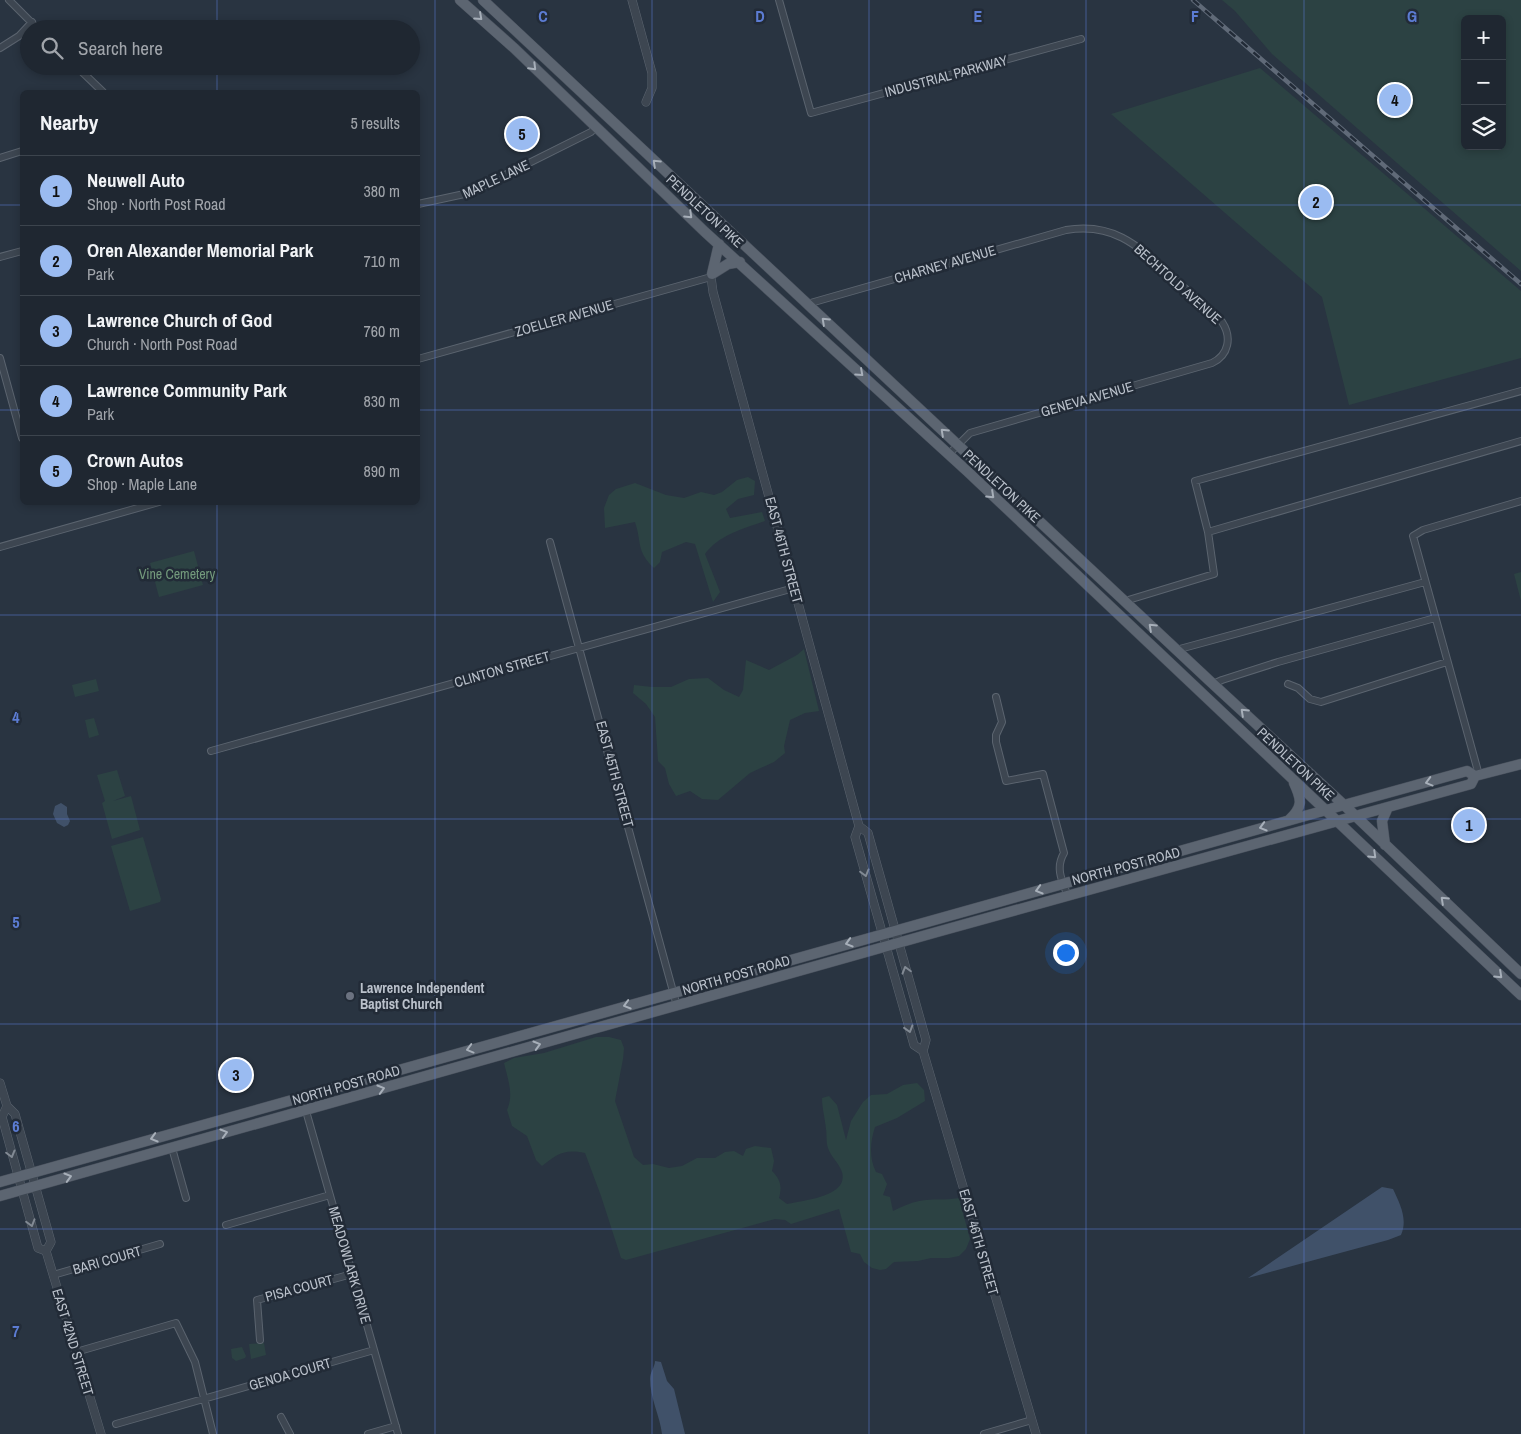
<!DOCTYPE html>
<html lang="en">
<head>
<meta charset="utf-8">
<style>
  body { margin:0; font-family:"Archivo Narrow",sans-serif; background:#2c333d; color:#f1f3f6 }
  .controls { position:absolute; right:15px; top:15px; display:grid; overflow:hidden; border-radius:8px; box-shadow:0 2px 8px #0003 }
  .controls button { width:45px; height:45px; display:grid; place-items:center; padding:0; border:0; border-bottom:1px solid #3c444d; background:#1f2731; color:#f1f3f6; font:25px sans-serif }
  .you { position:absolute; left:1065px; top:952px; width:18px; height:18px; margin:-12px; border:4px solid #fff; border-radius:50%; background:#1a73e8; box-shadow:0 0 0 8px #1a73e833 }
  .badge { display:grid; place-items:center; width:32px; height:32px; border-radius:50%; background:#9abbf1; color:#111; font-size:16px; font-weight:700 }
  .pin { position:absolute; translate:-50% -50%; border:2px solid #fff; box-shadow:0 1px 5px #0006 }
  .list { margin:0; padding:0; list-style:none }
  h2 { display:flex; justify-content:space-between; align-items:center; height:65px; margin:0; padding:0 20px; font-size:21px }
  h2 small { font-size:16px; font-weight:400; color:#a1a5ab }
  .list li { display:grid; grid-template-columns:32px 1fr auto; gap:15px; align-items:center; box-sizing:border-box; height:70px; padding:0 20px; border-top:1px solid #3c444d }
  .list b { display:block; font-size:19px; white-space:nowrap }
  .list p { margin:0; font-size:16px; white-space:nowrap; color:#a1a5ab }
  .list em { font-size:16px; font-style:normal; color:#a1a5ab }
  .icon { flex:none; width:28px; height:28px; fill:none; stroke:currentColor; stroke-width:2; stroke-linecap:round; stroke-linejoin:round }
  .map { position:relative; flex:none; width:1521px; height:1434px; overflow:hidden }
  .search { position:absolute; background:#1f2731; box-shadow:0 2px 8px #0003; left:20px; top:20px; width:400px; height:55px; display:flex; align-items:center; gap:12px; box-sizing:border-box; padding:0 18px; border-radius:28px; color:#a1a5ab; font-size:19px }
  .panel { position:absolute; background:#1f2731; box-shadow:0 2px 8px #0003; left:20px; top:90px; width:400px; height:415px; border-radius:8px }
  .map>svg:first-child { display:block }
  .green { fill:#2c4243; fill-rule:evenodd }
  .water { fill:#405169 }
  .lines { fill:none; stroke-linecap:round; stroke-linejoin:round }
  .minor-casing { stroke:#5b646f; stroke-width:8 }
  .tertiary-casing { stroke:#5b646f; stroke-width:9 }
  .primary-casing { stroke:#474f5b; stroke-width:11 }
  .minor { stroke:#3d4651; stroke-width:6 }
  .tertiary { stroke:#3d4651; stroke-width:8 }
  .primary { stroke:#5c6571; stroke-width:10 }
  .rail-casing { stroke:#606a78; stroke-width:4.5 }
  .rail { stroke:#222b37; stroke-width:2.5; stroke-dasharray:8; stroke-linecap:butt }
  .oneway { stroke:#a7afb9 }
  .oneway2 { stroke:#828a94 }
  .grid { fill:none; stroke:#5c7cd3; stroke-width:1; stroke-opacity:0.55 }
  .worship-dot { fill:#6b7280; stroke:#222b37; stroke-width:2 }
  .labels { text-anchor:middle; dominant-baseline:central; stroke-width:5; stroke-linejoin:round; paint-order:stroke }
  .street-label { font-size:14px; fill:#bac1cb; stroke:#222b37 }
  .park-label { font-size:14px; fill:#739a7c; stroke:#222b37 }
  .poi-label { font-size:14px; font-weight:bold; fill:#bac1cb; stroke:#222b37; text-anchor:start }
  .grid-label { font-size:16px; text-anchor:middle; font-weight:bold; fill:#5c7cd3; stroke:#222b37; stroke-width:5; stroke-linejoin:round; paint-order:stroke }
</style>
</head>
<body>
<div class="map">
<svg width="1521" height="1434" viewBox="0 0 1521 1434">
  <rect width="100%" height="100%" fill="#293441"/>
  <path class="green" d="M1222,0H1521V271L1272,54L1235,11ZM1465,19H1502V146H1465Z
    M1260,68L1521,291V358L1349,405L1322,297L1111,114Z
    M748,477L755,481L754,495L738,499L726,509L730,518L762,512L765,521C743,529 719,535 705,554L720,592L713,602L695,544L686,542L662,552L660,562L654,568C636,551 642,543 635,522L605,528L604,508L609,495L616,489L635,483L666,495L684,498L701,492L714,495L722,492L737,480Z
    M194,551L203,585L159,597L150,563Z
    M1521,572V601L1514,574Z
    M804,649L819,711L805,713L790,720L784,746L785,753L774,762L750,773L718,800L702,799L690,791L676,796L669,784L665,768L658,761L655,717L646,704L633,693L634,685L652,687H671L689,679L708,678L724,690L739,697L743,690L746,660L769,670L797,655Z
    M96,679L99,691L75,697L72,685Z
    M94,718L99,735L89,738L85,720Z
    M117,770L125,796L113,801L131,796L140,830L112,839L102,803L105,801L97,775Z
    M143,837L161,899L160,902L130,911L111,846Z
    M596,1037H609L621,1040L624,1048L623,1059L615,1101L634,1157L643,1165L653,1164L669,1168L682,1166L697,1158H715L725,1152L734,1151L743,1156L746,1149L755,1146L771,1148L774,1161L772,1171C781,1180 782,1187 779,1198L787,1204C803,1200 849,1197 842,1172C839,1163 831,1157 828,1148C826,1142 827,1135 826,1129C825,1118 822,1108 822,1098L829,1096L837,1105L846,1140L851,1121L863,1102L871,1095L887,1094L903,1085L917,1083L924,1090L925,1101L897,1118L875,1127C870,1142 869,1158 876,1172L882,1174L887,1184L883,1195L890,1197L893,1211C901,1207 910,1203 919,1201C933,1198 944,1201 959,1198L970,1239L966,1249L959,1256L949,1258H931L918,1261L894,1262L886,1269L880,1270L872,1268L864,1262L860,1254L851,1252L839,1209L791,1224L785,1220L775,1219L626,1260L621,1258L601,1196L585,1153C564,1149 559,1153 542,1166L536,1160L527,1136L512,1126L507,1110C514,1094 508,1080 504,1063L514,1058L544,1053Z
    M264,1343L266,1355L251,1359L249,1344Z
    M242,1347L246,1356L245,1358L236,1361L232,1358L231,1349Z"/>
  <path class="water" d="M61,803L67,807V814L70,821L68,825L64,827L57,823L53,814L55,806Z
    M1382,1187L1393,1189C1400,1204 1408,1219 1401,1235L1388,1240L1248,1278Z
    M655,1361L661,1362L667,1381L674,1389L685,1434H662C660,1416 650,1398 650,1379C650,1372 655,1367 655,1361Z"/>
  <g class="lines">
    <defs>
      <path id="minor" d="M9,0L38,29
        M779,0L811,113L1081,39
        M0,48L19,36L32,22
        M76,66L103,92
        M0,158L22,151
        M418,204L469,193L591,132L596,127
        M0,257L22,251
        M807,304L1066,230C1114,222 1138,246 1170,275C1188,291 1205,306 1222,322C1232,337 1229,355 1212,363L970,433L948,455
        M0,358L22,438
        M418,359L711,277
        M1208,532L1521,441
        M550,542L677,1006
        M0,547L159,502
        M1125,601L1214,574L1208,532L1195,481L1521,391
        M1176,650L1425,582
        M1213,684L1222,680L1278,662L1435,618
        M1288,684L1298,688L1310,699L1321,702L1447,662
        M996,697L1002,722L996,735V742L1006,781L1043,774L1064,853C1055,868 1062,881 1068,896
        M211,751L794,588
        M1479,775L1413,536L1423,530L1521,501
        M302,1097L398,1434
        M172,1148L186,1198
        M226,1225L330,1195
        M53,1275L160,1244
        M260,1340L257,1300L352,1274
        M76,1352L176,1323L195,1362L213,1434
        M281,1417L290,1434
        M116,1424L374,1350
        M368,1434L396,1426
        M984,1434L1032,1420"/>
      <path id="tertiary" d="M632,0L652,73V88L646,102
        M712,274L711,277L713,292L859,826L868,833L926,1040L923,1051L1036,1434
        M859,826L855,837L914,1045L923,1051
        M0,1083L7,1106L15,1114L51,1242L46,1251L101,1434
        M7,1106L2,1117L38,1248L46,1251"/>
      <path id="primary" d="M460,0L514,48L705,232L967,471L1521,995
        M483,0L1213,684L1344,805L1521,974
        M712,274L728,264L740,262
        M712,274L719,244
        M1289,820C1303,807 1302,800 1294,783
        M1385,845L1382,821L1388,807
        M0,1182L1344,805L1467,771L1475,776L1521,764
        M0,1196L937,932L1471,784L1475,776"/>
    </defs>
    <use href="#minor" class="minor-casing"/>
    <use href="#tertiary" class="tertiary-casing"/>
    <use href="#primary" class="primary-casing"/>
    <use href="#minor" class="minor"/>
    <use href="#tertiary" class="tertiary"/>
    <use href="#primary" class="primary"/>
    <defs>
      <path id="rail" d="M1193,0L1521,284"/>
    </defs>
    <use href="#rail" class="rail-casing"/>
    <use href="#rail" class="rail"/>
  </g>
  <defs><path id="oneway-chevron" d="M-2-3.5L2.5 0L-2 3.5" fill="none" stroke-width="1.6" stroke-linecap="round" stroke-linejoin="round" transform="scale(1.25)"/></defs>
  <g class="oneway">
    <use href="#oneway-chevron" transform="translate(479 17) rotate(42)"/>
    <use href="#oneway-chevron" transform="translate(533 67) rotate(45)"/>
    <use href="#oneway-chevron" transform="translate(656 163) rotate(-137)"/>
    <use href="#oneway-chevron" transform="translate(689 215) rotate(44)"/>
    <use href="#oneway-chevron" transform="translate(825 321) rotate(-137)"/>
    <use href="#oneway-chevron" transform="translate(860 373) rotate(42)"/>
    <use href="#oneway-chevron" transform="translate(944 432) rotate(-137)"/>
    <use href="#oneway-chevron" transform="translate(991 495) rotate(43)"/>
    <use href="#oneway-chevron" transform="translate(1152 627) rotate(-137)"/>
    <use href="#oneway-chevron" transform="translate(1244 712) rotate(-137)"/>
    <use href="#oneway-chevron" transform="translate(1429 782) rotate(165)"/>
    <use href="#oneway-chevron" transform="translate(1263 827) rotate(164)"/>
    <use href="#oneway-chevron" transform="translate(1373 855) rotate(44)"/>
    <use href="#oneway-chevron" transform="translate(1039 890) rotate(164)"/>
    <use href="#oneway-chevron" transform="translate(1444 900) rotate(-137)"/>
    <use href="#oneway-chevron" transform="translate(849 943) rotate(164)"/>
    <use href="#oneway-chevron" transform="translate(1499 975) rotate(43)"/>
    <use href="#oneway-chevron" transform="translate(627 1005) rotate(164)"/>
    <use href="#oneway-chevron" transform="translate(537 1045) rotate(-16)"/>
    <use href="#oneway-chevron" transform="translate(470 1049) rotate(165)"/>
    <use href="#oneway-chevron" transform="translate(381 1089) rotate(-16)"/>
    <use href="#oneway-chevron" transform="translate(224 1133) rotate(-16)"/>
    <use href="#oneway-chevron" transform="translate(154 1138) rotate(164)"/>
    <use href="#oneway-chevron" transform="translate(68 1177) rotate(-16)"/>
  </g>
  <g class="oneway2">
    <use href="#oneway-chevron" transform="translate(865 873) rotate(75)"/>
    <use href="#oneway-chevron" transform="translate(906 970) rotate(-106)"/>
    <use href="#oneway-chevron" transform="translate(909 1029) rotate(73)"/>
    <use href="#oneway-chevron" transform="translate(11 1154) rotate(75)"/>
    <use href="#oneway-chevron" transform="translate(31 1223) rotate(74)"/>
  </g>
  <path class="grid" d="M217,0V29M435,0V1434M652,0V1434M869,0V1434M1086,0V1434M1304,0V1434M217,66V92M0,205H22M418,205H1521M0,410H22M418,410H1521M217,502V1434M0,615H1521M0,819H1521M0,1024H1521M0,1229H1521"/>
  <circle class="worship-dot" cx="350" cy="996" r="5"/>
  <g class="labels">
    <g class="street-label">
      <text transform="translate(946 76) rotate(-15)">INDUSTRIAL PARKWAY</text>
      <text transform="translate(496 179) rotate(-25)">MAPLE LANE</text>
      <text transform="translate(705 211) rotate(43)">PENDLETON PIKE</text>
      <text transform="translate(945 264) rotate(-16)">CHARNEY AVENUE</text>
      <text transform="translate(1178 284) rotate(42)">BECHTOLD AVENUE</text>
      <text transform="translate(564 318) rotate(-16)">ZOELLER AVENUE</text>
      <text transform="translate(1087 399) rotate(-16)">GENEVA AVENUE</text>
      <text transform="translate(1002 486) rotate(43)">PENDLETON PIKE</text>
      <text transform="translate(784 550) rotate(75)">EAST 46TH STREET</text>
      <text transform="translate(502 669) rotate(-16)">CLINTON STREET</text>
      <text transform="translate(1296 764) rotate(43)">PENDLETON PIKE</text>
      <text transform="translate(615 774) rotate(75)">EAST 45TH STREET</text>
      <text transform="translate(1126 866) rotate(-15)">NORTH POST ROAD</text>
      <text transform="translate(736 975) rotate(-16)">NORTH POST ROAD</text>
      <text transform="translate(346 1085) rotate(-16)">NORTH POST ROAD</text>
      <text transform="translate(979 1242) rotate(74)">EAST 46TH STREET</text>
      <text transform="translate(107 1260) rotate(-16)">BARI COURT</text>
      <text transform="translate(350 1265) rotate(74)">MEADOWLARK DRIVE</text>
      <text transform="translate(299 1288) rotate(-15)">PISA COURT</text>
      <text transform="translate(73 1342) rotate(73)">EAST 42ND STREET</text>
      <text transform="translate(290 1374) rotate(-16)">GENOA COURT</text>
    </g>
    <g class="park-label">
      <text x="177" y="574">Vine Cemetery</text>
    </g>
    <g class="poi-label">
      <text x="360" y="988">Lawrence Independent<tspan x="360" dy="16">Baptist Church</tspan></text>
    </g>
  </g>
  <g class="grid-label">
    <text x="543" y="22">C</text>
    <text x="760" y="22">D</text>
    <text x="978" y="22">E</text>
    <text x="1195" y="22">F</text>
    <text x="1412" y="22">G</text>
    <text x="16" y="723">4</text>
    <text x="16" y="928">5</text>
    <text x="16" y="1132">6</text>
    <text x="16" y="1337">7</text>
  </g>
</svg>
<div class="controls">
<button>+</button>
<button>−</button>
<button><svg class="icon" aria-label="layers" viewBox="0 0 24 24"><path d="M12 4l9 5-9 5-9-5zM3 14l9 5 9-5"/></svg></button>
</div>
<div class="you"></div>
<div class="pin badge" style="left:1469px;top:825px">1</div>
<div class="pin badge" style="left:1316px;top:202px">2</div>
<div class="pin badge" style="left:236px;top:1075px">3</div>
<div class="pin badge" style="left:1395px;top:100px">4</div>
<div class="pin badge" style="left:522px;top:134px">5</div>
<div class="search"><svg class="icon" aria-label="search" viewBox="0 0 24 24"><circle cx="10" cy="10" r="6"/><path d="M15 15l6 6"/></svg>Search here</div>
<section class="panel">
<h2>Nearby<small>5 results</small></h2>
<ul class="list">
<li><span class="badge">1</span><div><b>Neuwell Auto</b><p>Shop · North Post Road</p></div><em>380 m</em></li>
<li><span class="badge">2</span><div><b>Oren Alexander Memorial Park</b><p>Park</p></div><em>710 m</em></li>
<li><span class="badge">3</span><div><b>Lawrence Church of God</b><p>Church · North Post Road</p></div><em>760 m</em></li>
<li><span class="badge">4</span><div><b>Lawrence Community Park</b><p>Park</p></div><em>830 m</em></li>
<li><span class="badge">5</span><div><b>Crown Autos</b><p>Shop · Maple Lane</p></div><em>890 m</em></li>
</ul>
</section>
</div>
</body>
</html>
